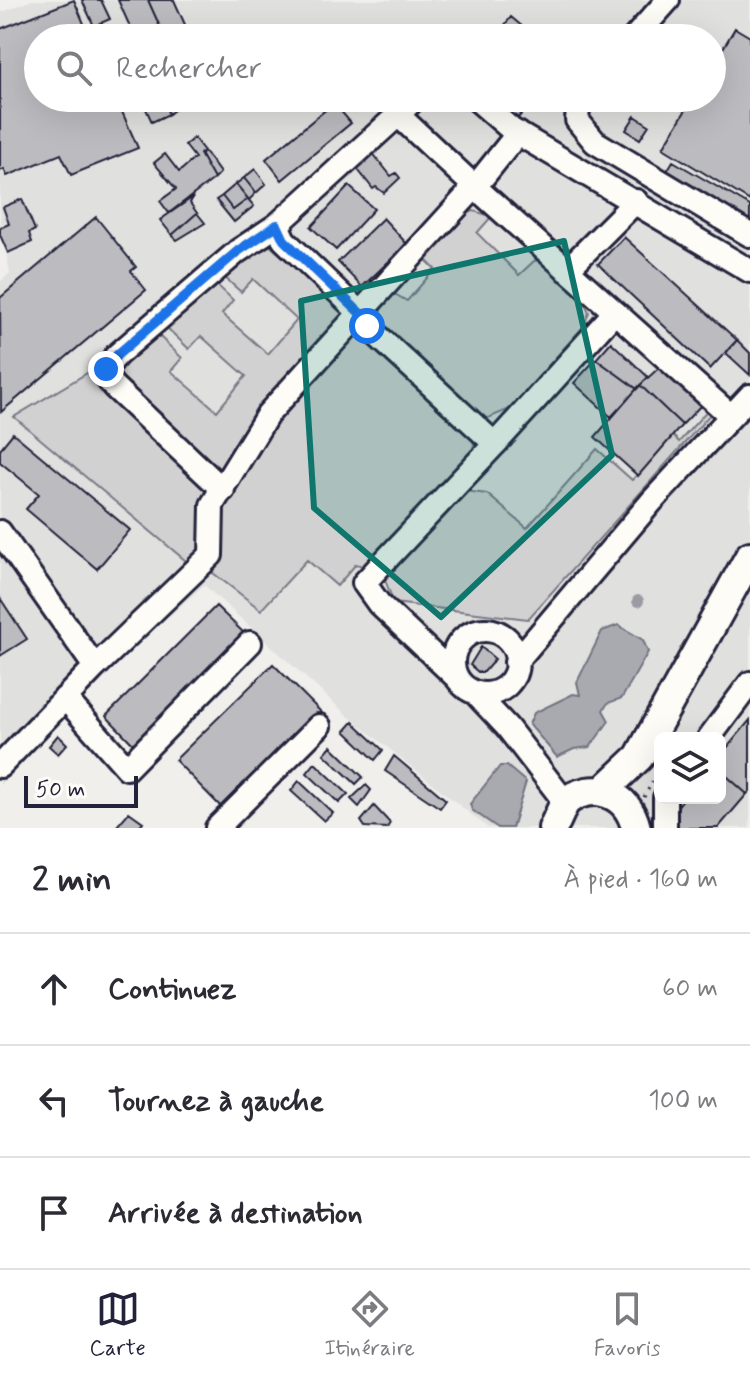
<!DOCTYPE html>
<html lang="fr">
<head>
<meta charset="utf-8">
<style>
  body { margin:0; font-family:Mynerve,sans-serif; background:#f7f7f7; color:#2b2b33 }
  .controls { position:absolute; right:24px; bottom:24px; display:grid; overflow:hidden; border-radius:12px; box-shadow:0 8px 32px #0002 }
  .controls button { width:72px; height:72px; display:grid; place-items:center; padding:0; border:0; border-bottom:2px solid #e1e1e2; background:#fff; color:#2b2b33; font:40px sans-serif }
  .scale { position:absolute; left:24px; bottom:20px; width:114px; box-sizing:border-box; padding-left:8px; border:4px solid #22223b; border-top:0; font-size:22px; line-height:28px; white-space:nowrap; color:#22223b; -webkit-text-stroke:6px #fdfcf7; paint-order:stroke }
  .stop { position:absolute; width:24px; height:24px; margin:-18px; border:6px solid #1a73e8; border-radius:50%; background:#fff }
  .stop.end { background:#1a73e8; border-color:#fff; box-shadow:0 2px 8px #0008 }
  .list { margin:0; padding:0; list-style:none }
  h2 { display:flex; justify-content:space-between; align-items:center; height:104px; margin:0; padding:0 32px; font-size:34px }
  h2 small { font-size:26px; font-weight:400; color:#7c7c81 }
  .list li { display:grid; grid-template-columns:52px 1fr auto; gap:24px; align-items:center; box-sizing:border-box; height:112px; padding:0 32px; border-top:2px solid #e1e1e2 }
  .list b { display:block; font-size:30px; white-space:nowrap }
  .list em { font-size:26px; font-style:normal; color:#7c7c81 }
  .icon { flex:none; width:44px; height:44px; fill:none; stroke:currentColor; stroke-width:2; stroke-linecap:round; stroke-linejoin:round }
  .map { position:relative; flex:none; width:750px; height:828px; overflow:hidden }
  .search { position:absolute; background:#fff; box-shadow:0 8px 32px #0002; left:24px; right:24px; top:24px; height:88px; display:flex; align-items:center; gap:20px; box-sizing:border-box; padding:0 28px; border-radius:44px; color:#7c7c81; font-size:30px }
  .sheet { height:440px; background:#fff }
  nav { display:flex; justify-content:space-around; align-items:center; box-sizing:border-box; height:112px; border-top:2px solid #e1e1e2; background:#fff; font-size:22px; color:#7c7c81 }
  nav a { display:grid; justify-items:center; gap:4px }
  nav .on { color:#22223b }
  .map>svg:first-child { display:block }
  .built { fill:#e0e0df; fill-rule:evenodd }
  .green { fill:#d2d1d1; stroke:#7a7a86; stroke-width:2 }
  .water { fill:#a9a9b0; stroke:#737381; stroke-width:2 }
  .building { fill:#bcbcc0; stroke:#22223b; stroke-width:2 }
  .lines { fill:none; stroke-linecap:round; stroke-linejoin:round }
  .minor-casing { stroke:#22223b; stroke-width:28 }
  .major-casing { stroke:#22223b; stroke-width:34 }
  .path { stroke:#22223b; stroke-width:3; stroke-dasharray:2 6; stroke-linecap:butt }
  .minor { stroke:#fdfcf7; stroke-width:22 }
  .major { stroke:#fdfcf7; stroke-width:28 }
  .tree { fill:#9c9ba3 }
  .route { stroke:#1a73e8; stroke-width:10 }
  .marked { fill:#0f766e; fill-opacity:0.2; stroke:#0f766e; stroke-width:6; stroke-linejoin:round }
</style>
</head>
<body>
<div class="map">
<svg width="750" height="828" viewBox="0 0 750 828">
  <rect width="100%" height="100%" fill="#f0efec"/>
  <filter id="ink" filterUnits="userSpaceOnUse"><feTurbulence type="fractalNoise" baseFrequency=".0125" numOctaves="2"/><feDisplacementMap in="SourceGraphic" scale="16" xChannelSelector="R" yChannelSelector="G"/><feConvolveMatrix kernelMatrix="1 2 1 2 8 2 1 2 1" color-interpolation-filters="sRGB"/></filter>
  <g filter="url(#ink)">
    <path class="built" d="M32,0H750V828H488L347,715L204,585L108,670L0,785V282L10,273L0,222V13ZM38,38H712V98H38ZM660,738H720V798H660Z"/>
    <path class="green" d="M473,211L492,216L477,233L519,275L534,261L542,260L582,296L589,312L584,326L510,409L488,418L471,432L474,444L465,491L487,494L527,528L597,449L632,480L673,436L679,442L710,407L713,411L528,619L394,603L378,562L366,567L356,564L337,586L307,560L261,610L209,570L192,566L14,417L152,334L158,335L182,358L171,371L217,411L246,376L201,336L189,349L162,323L213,281L233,300L222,314L268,354L297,320L253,279L241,292L222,275L268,244L340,306L354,333L362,332L380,320L382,302L391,292L407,301L435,269L423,257L463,216Z"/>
    <path class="water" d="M618,625L643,640L648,652L622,698L608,703L603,710L609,721L590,747L574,749L557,757L529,724L534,713L573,694L580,695L577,682L602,631Z
      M500,766H507L526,782L512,828H498L472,810L470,804Z"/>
    <path class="building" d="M74,0L90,38H38V98H116L138,148L71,175L61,154L7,176L4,169L0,171V29Z
      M82,0H101L110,19L94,26Z
      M118,0H148L165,38H135Z
      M148,0H174L191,38H165Z
      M511,17L536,38H518L504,26Z
      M735,28L750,37V201L663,148L693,98H712V67Z
      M141,98H161L169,114L152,122Z
      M161,98H189L169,114Z
      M491,98H536L516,120Z
      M334,103L351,123L282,180L266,159Z
      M635,116L649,125L640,139L626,130Z
      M194,138L204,151L200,154L214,179L169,213L160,201L176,189L154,163L165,154L179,172L195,158L185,145Z
      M204,151L220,173L214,179L200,154Z
      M372,152L391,176L396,173L400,178L384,193L376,187L373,189L355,166Z
      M673,161L750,206V226L664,176Z
      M255,169L266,184L256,193L244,178Z
      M244,178L256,193L249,200L236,184Z
      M236,184L248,199L233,210L222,196Z
      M349,186L374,209L336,250L311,227Z
      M222,196L233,210L248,199L254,206L234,222L216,200Z
      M193,197L190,203L197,213L172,235L160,220Z
      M22,199L35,230L29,233L32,242L8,253L0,235V228L9,224L3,207Z
      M197,213L205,223L177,240L172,235Z
      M96,217L136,267L131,271L146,290L1,412L0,298Z
      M383,218L407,244L362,287L338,262Z
      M624,237L737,340L710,369L598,264Z
      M737,340L750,353V375L726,353Z
      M611,342L648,377L637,389L596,359Z
      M596,359L637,389L611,417L574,383Z
      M662,365L704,402L682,425L640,385Z
      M640,385L682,425L638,476L595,437Z
      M13,433L130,530L97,569L26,509L39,494L0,462V449Z
      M0,598L27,639L0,656Z
      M216,606L246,635L135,746L106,716Z
      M481,647L495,659L484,672H478L470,665Z
      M273,664L322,713L224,810L175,760Z
      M750,720V791L747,794L720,770V756Z
      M353,722L383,750L375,760L345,731Z
      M58,735L67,744L58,754L49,746Z
      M331,746L363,777L356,784L324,754Z
      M394,756L446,800L440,808L385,771Z
      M315,763L348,794L339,803L307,773Z
      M720,770L747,794L718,828H678L674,811L684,798H720Z
      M299,781L333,813L324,821L291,791Z
      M366,785L371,790L359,807L351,799Z
      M374,806L390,823L387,828L365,827L361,821Z
      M129,812L143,822L138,828H120L117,826Z"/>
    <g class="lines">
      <defs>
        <path id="minor" d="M634,38L668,0
          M415,98L398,115L475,187L518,133
          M475,98L512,130L750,271
          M579,98L577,120L595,142L750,235
          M567,270L636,201
          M495,444L614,313
          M223,490L114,387C102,374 106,367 117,355L238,251L277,225
          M0,532L95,667
          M453 662a32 32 0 1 1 64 0a32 32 0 1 1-64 0Z
          M516,662L652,501L750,396
          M455,676L379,604L364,583L495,444L367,326L360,313L475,187L731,416
          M475,693L507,727L565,802
          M65,698L127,768L250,643
          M709,738L750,683
          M0,766L95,667L211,555L212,505L268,414L360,313L284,240L277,225L398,115
          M665,798V828
          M217,828L319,726"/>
        <path id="major" d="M603,791L639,757L750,556
          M553,828L565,802C594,780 628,793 636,828"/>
      </defs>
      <use href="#minor" class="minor-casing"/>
      <use href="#major" class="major-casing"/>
      <path class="path" d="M644,797L660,768"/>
      <use href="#minor" class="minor"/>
      <use href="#major" class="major"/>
    </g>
    <circle class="tree" cx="638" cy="601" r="6"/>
  </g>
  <g class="lines" filter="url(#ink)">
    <path class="route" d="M106,369L117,355L238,251L277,225L284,240L360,313L367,326"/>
  </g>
  <path class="marked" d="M564,241L612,455L441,617L314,508L301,301Z"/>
</svg>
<div class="controls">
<button><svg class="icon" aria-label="layers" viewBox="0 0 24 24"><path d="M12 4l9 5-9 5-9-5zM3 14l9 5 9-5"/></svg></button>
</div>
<div class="scale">50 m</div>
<div class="stop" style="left:367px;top:326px"></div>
<div class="stop end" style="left:106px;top:369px"></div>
<div class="search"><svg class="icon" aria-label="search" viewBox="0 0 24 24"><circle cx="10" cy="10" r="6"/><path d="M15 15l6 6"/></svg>Rechercher</div>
</div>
<section class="sheet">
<h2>2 min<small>À pied · 160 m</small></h2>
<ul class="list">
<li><svg class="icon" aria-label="ahead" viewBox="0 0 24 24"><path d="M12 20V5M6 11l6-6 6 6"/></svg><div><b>Continuez</b></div><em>60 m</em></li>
<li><svg class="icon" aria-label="left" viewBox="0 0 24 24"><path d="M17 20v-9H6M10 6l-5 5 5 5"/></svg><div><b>Tournez à gauche</b></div><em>100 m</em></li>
<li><svg class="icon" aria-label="arrive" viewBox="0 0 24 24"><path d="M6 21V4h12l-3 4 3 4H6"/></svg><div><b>Arrivée à destination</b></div></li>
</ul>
</section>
<nav>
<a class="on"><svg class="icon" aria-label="map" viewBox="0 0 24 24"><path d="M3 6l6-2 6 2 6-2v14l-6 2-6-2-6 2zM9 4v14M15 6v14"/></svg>Carte</a>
<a><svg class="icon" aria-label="directions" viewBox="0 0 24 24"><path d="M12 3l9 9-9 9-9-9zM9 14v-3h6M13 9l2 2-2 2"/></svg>Itinéraire</a>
<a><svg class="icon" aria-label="saved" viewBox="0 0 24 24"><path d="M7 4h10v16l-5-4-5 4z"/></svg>Favoris</a>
</nav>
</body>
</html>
